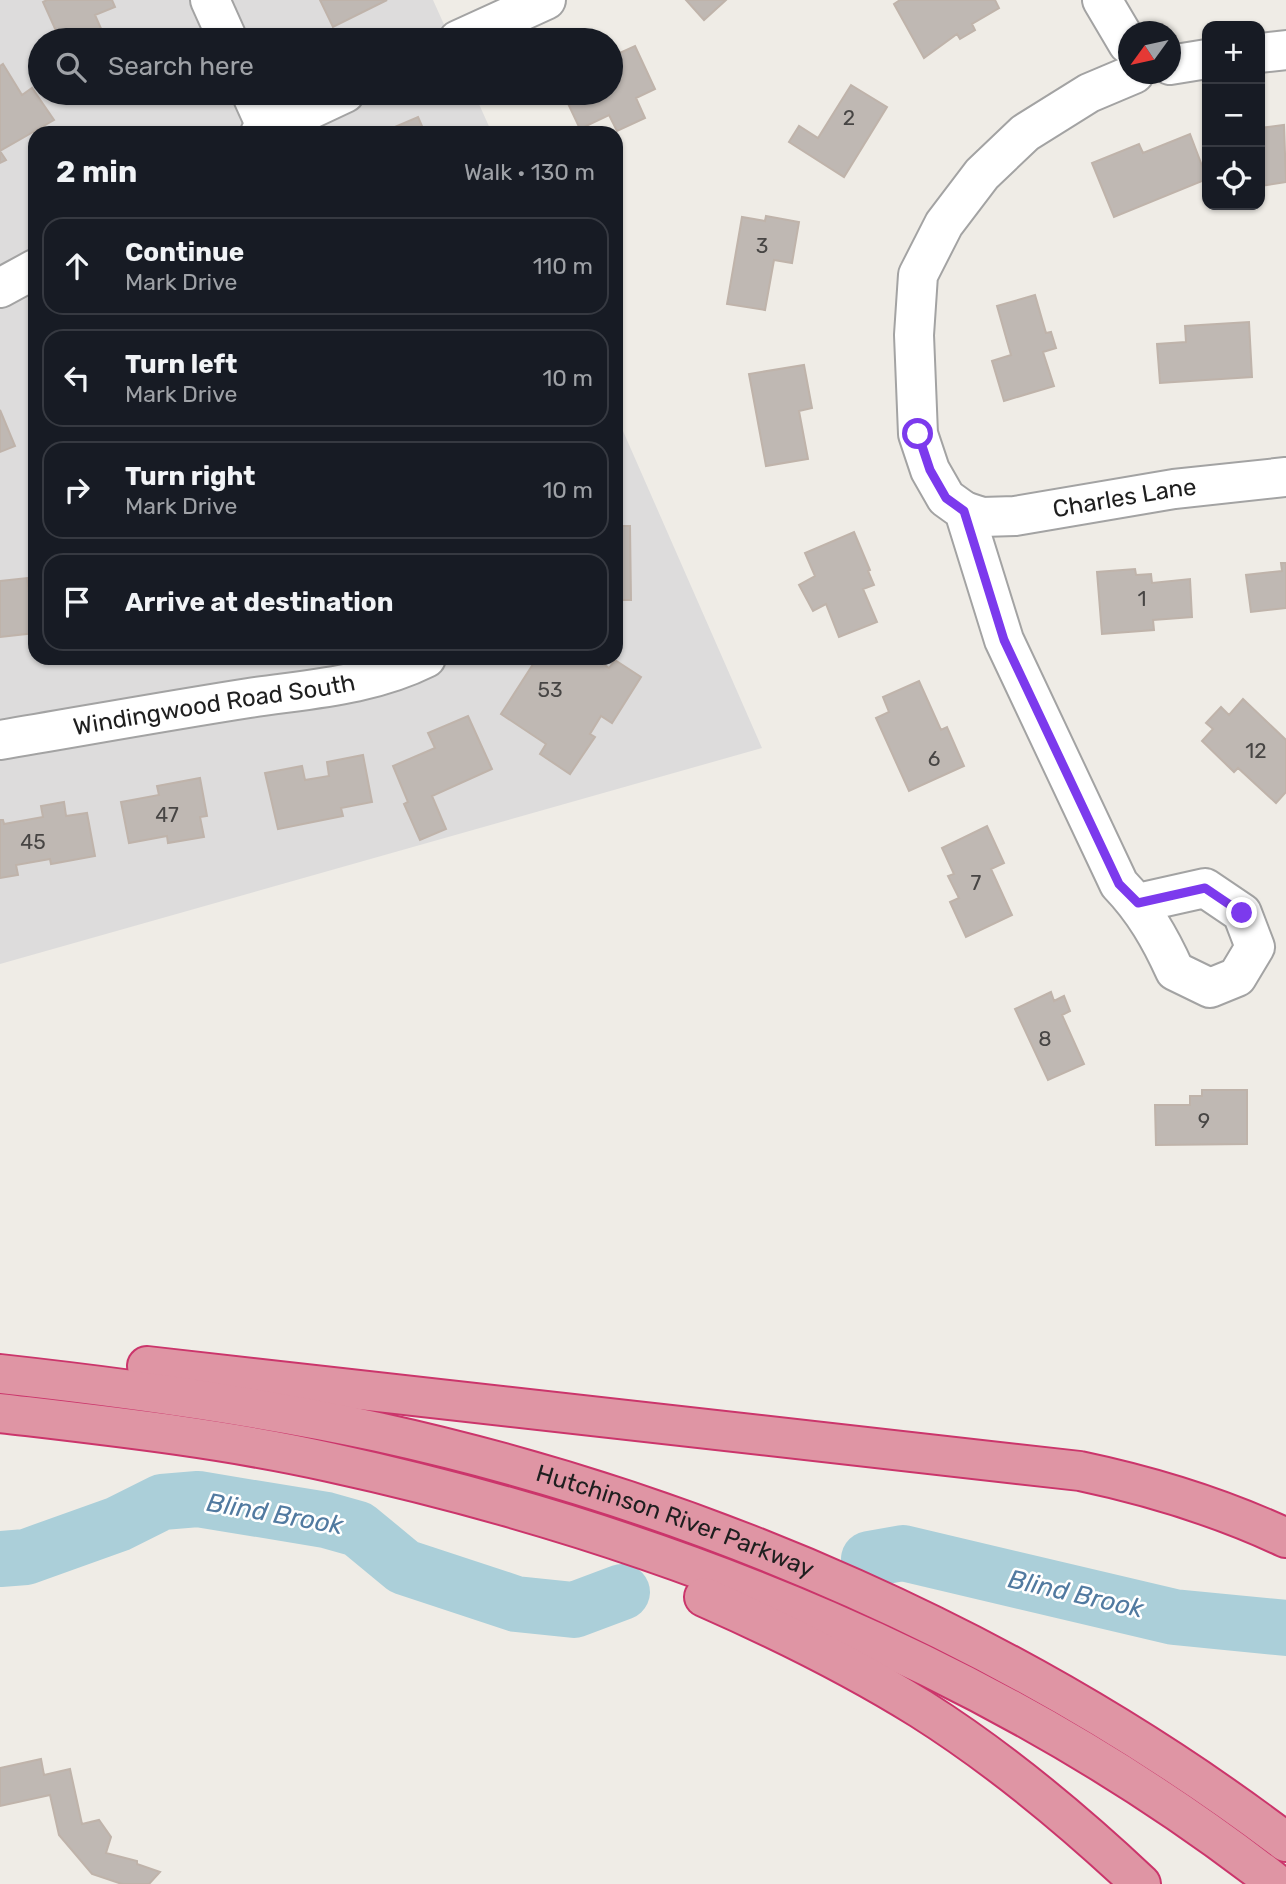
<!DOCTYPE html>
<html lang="en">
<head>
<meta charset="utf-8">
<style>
  body { margin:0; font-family:Rubik,sans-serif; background:#20242c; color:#f1f3f6 }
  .controls { position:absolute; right:21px; top:21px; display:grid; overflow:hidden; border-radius:14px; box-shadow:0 2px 5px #0004 }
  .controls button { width:63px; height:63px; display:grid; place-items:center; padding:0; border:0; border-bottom:2px solid #363941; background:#171b24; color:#f1f3f6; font:35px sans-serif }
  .compass { position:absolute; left:1118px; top:21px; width:63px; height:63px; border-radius:50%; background:#171b24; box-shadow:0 2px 5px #0004; rotate:237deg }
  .stop { position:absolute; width:21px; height:21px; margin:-16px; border:5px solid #7c3aed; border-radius:50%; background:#fff }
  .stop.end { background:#7c3aed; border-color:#fff; box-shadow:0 2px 7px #0008 }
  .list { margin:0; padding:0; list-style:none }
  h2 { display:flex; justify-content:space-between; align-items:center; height:91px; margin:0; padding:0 28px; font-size:30px }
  h2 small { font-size:23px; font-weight:400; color:#9ea1a6 }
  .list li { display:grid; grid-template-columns:46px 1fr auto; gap:21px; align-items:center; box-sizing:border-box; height:98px; margin:0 14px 14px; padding:0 14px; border:2px solid #363941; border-radius:21px }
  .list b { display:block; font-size:26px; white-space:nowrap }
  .list p { margin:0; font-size:23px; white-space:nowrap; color:#9ea1a6 }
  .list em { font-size:23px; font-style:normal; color:#9ea1a6 }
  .icon { flex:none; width:38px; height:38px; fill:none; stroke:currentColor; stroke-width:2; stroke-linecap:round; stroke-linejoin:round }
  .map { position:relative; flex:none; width:1286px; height:1884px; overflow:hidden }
  .search { position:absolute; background:#171b24; box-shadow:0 2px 5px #0004; left:28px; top:28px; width:595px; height:77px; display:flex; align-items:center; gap:18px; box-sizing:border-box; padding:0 24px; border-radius:38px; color:#9ea1a6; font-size:26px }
  .panel { position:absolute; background:#171b24; box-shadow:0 2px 5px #0004; left:28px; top:126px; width:595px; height:539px; border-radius:21px }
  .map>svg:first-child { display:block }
  .residential { fill:#dddcdc }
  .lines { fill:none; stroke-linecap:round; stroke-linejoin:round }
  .river { stroke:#abcfd9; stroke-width:56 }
  .building { fill:#bfb8b3; stroke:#bfb3aa; stroke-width:2 }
  .minor-casing { stroke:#a3a3a3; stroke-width:42 }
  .highway-casing { stroke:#cb356b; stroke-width:42 }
  .minor { stroke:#fff; stroke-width:38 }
  .highway { stroke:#df95a4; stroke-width:38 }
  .route { stroke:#7c3aed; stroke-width:9 }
  .labels { text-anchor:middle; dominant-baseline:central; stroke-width:5; stroke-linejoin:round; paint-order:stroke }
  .number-label { font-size:21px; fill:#474544 }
  .street-label { font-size:24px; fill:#1f1f1f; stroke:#fff }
  .water-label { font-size:26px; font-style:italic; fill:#517aa0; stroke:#fff }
</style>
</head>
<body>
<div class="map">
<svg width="1286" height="1884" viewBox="0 0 1286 1884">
  <rect width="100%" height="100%" fill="#efece6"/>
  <path class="residential" d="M0,0H433L451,40H40V93H474L492,133H35V658H616V415L762,748L0,964Z"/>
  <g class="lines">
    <path class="river" d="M0,1559L26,1557L118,1524L162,1502L198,1499L326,1520L358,1529L404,1567L516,1604L574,1610L622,1592
      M869,1559L903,1553L1174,1617L1286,1628"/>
  </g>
  <path class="building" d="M47,0H112L115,7L95,15L106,40H56L53,34L57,33L43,2Z
    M320,0H387L333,27Z
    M686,0H726L704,20Z
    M900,0H995L999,8L972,24L975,30L960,39L957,34L924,58L894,4Z
    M635,46L655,89L636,98L645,118L617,131L609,115L580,129L563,93H611V57Z
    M3,64L22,95L32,88L54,120L0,151L6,160L0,163V66Z
    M851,85L887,107L844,177L789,142L799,126L818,138Z
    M418,117L425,133H381Z
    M1284,125L1286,182L1260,186V128Z
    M1190,134L1207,179L1114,217L1092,163L1139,144L1143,153Z
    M766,216L799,222L792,263L774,260L765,310L727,304L742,217L765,221Z
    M1035,295L1046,333L1051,332L1056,348L1043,352L1054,386L1004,401L992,361L1011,355L997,306Z
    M1249,322L1252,377L1160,383L1157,344L1186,342L1185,326Z
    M804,365L812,408L799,411L808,459L766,466L749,374Z
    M0,410L15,446L0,452Z
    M616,526H630L631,600H616Z
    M854,532L870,570L868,571L874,585L863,589L877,622L839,637L826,604L813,611L799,585L815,576L805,553Z
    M1281,563H1286V608L1251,612L1246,575L1282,571Z
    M1135,569L1136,575L1151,574L1152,583L1190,579L1192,617L1153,620L1154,630L1102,634L1097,572Z
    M27,578L29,592H35V633L0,637V581Z
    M537,658H595L609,668L615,660L641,677L612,723L601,716L590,734L595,737L570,774L540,754L546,744L501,714Z
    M919,681L941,730L947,727L964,766L909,791L876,718L889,712L883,697Z
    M1243,699L1286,740V792L1276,803L1238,768L1234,772L1202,741L1213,729L1206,723L1221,707L1229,715Z
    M468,716L492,769L432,796L446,829L420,840L404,804L408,802L393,766L435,748L428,733Z
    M363,755L372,802L341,808L343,816L278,829L265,773L302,766L305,780L329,776L327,762Z
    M200,778L207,816L200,817L204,837L168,843L167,836L129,843L121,802L159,795L157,786Z
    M64,802L66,816L87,813L95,856L51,864L50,859L16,865L18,875L0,878V820H3L4,824L43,817L41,806Z
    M987,826L1004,863L991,869L1012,915L966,937L950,902L959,898L948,876L954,874L942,848Z
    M1051,992L1054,1001L1064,996L1070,1011L1062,1015L1084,1064L1048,1080L1015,1009Z
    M1202,1090H1247V1144L1156,1145L1155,1105H1190V1096H1202Z
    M41,1759L44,1775L70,1769L82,1824L99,1820L111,1837L106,1853L137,1861V1864L160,1872L149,1884H122L92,1874L59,1835L50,1795L0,1806V1768Z"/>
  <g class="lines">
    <defs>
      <g id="minor">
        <path d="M210,0L228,40"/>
        <path d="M1102,0L1128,44"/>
        <path d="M458,40L546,0"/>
        <path d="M1260,53L1286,50"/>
        <path d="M1170,65L1207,59"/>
        <path d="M1134,74L1089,93L1025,133L982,174L944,224L918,275L914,335L918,434L930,470L946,498L964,511L1004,640L1119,884C1144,910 1160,938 1175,971L1210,988L1237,977L1255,947L1242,913L1205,888L1138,903"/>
        <path d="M251,93L269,133"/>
        <path d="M260,133L345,93"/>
        <path d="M0,288L35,269"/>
        <path id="s1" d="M964,511L982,517L1015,516L1174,489L1286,477"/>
        <path id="s2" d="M0,740C83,726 166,711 249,698C309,689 370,686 426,658"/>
      </g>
      <g id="highway">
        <path d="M147,1366L1080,1471C1151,1486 1220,1507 1286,1538"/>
        <path id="s3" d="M0,1374C127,1388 253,1405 378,1432C701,1503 1022,1642 1286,1842"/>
        <path d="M0,1413C110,1426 221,1438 329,1462C668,1536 1002,1669 1277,1884"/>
        <path d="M704,1597C779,1630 852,1666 921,1709C1000,1759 1073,1820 1141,1884"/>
      </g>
    </defs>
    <use href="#minor" class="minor-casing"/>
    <use href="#highway" class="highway-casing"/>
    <use href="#minor" class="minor"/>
    <use href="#highway" class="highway"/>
  </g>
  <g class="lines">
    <path class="route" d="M918,434L930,470L946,498L964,511L1004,640L1119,884L1138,903L1205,888L1242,913"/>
  </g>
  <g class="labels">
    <g class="number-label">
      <text x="849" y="117">2</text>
      <text x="762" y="245">3</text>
      <text x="1142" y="598">1</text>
      <text x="550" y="689">53</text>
      <text x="1256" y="750">12</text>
      <text x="934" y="758">6</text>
      <text x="167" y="814">47</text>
      <text x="33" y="841">45</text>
      <text x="976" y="882">7</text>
      <text x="1045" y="1038">8</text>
      <text x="1204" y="1120">9</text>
    </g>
    <g class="street-label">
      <text stroke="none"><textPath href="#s1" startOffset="163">Charles Lane</textPath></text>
      <text stroke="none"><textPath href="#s2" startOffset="217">Windingwood Road South</textPath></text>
      <text stroke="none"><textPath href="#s3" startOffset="693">Hutchinson River Parkway</textPath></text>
    </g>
    <g class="water-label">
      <text transform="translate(275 1514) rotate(10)">Blind Brook</text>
      <text transform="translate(1076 1594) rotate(13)">Blind Brook</text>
    </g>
  </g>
</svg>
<div class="controls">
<button>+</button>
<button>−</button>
<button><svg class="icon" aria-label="locate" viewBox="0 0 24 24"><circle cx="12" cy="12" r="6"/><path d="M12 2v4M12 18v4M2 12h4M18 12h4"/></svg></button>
</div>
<svg class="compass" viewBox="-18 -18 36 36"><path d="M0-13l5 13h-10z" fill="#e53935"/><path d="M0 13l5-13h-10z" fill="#9ea1a6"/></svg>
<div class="stop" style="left:918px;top:434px"></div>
<div class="stop end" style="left:1242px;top:913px"></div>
<div class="search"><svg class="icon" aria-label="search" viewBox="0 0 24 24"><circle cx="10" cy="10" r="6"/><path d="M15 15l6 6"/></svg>Search here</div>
<section class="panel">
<h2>2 min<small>Walk · 130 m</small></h2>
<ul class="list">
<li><svg class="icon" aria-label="ahead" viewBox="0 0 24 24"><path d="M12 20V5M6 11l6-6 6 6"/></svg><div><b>Continue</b><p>Mark Drive</p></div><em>110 m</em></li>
<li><svg class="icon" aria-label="left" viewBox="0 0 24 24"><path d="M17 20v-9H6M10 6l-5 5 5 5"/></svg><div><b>Turn left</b><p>Mark Drive</p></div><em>10 m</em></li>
<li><svg class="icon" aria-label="right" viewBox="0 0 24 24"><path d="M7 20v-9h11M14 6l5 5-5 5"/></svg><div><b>Turn right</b><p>Mark Drive</p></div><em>10 m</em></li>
<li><svg class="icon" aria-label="arrive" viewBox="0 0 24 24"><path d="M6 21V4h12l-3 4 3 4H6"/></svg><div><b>Arrive at destination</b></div></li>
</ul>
</section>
</div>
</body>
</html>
